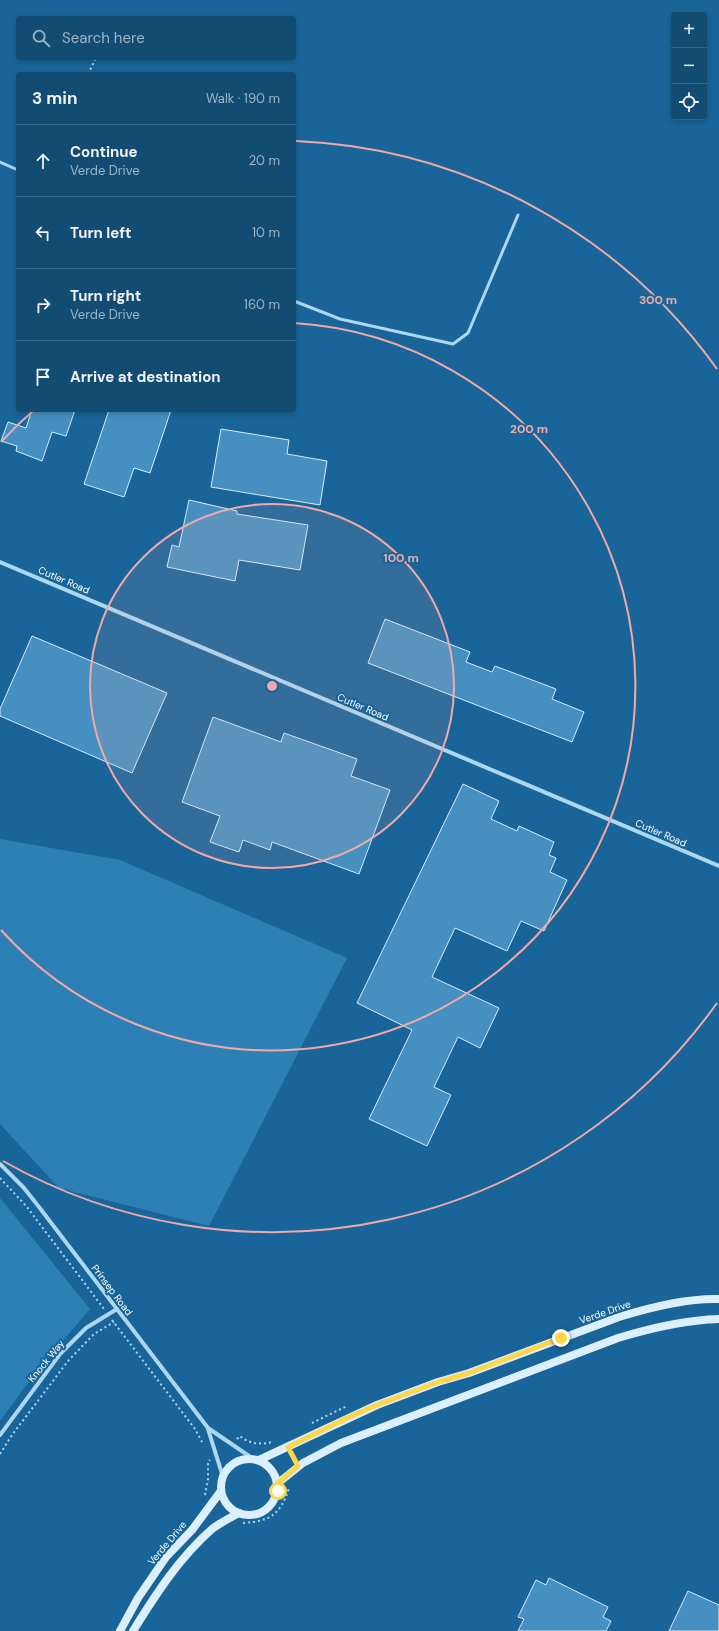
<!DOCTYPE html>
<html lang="en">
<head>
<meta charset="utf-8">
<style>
  body { margin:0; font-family:"DM Sans",sans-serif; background:#1c5378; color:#f1f3f6 }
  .controls { position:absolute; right:12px; top:12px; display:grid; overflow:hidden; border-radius:4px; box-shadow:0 2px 6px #0003 }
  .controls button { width:36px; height:36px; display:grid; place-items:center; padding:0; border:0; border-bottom:1px solid #326385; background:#134c73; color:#f1f3f6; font:20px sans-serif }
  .stop { position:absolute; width:12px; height:12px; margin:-9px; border:3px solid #ffd54a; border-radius:50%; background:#fff }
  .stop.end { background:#ffd54a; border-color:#fff; box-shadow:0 1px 4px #0008 }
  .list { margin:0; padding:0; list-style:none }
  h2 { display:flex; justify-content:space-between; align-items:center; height:52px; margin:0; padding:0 16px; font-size:17px }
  h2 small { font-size:13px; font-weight:400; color:#9db4c4 }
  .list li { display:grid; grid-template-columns:26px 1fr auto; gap:12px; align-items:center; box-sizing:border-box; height:72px; padding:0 16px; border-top:1px solid #326385 }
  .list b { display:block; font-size:15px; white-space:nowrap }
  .list p { margin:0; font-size:13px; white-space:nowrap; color:#9db4c4 }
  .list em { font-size:13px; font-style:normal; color:#9db4c4 }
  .icon { flex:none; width:22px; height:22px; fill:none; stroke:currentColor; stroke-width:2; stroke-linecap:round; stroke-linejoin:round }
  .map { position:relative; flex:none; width:719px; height:1631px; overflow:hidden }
  .search { position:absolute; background:#134c73; box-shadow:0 2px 6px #0003; left:16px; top:16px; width:280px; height:44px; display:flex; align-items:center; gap:10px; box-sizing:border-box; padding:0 14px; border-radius:4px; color:#9db4c4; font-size:15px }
  .panel { position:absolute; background:#134c73; box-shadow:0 2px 6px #0003; left:16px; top:72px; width:280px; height:340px; border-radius:4px }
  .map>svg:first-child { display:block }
  .green { fill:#2c80b6 }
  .building { fill:#4590c1; stroke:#d4ecfc }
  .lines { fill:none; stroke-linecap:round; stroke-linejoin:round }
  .path { stroke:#add7f1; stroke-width:2; stroke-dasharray:2 3; stroke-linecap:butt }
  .lane { stroke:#add7f1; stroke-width:3 }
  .street { stroke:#add7f1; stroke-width:4 }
  .secondary { stroke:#dceffc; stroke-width:8 }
  .route { stroke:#ffd54a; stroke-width:5 }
  .ring { fill:none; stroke:#efa9a9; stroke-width:2 }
  .labels { text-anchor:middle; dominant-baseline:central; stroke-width:4; stroke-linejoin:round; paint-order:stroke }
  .street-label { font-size:10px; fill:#fff; stroke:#196599 }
  .centre { fill:#efa9a9; stroke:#196599; stroke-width:2 }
  .ring-label { font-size:12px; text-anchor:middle; font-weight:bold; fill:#efa9a9; stroke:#196599; stroke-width:4; stroke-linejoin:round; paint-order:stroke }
</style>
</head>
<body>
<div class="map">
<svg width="719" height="1631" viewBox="0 0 719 1631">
  <rect width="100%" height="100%" fill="#196599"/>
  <path class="green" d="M0,839L120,860L347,958L209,1226L59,1188L0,1124Z
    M0,1198L90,1309L33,1376L0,1421Z"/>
  <path class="building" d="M32,410H75L66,436L52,432L42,461L16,451L17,446L1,441L8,422L26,428Z
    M109,410H171L150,473L134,468L124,497L84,484Z
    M221,429L289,440L287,454L327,461L320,505L211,487Z
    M189,500L237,511V514L308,525L300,570L239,560L235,581L167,567L172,545L179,547Z
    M385,619L470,652L466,662L492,672L495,666L556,689L552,699L584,712L572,742L368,663Z
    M32,636L167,693L132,773L0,716V709Z
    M213,717L281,742L284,733L357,759L351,776L390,790L359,874L272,842L270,850L243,840L239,852L210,842L220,816L182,802Z
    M463,784L499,801L491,819L517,831L519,826L554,842L549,855L556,858L550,872L567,880L544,931L521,921L507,951L455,928L432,977L499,1008L480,1048L458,1037L434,1087L451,1095L427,1146L369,1119L412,1030L357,1003Z
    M549,1578L608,1607L603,1617L611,1621L606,1631H518L524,1619L518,1617L536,1580L546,1585Z
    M688,1591L719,1605V1631H669Z"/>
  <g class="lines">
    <path class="path" d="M113,18L114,17
      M88,74L96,58
      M0,1178L27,1207L104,1309
      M112,1320L195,1429L202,1442
      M312,1423L347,1406
      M237,1439L240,1436C249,1444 261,1445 272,1442
      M0,1454L12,1435L68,1361L94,1334L114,1322
      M205,1495L208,1479V1462L210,1460
      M243,1523C271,1521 280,1515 289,1488"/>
    <path class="lane" d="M0,162L18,170
      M294,301L340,319L453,344L468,333L518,215"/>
    <path class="street" d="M0,562L719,866
      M0,1164L24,1188L39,1207L208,1428L252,1458
      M208,1429L223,1477
      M0,1435L60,1354L86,1328L117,1309"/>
    <path class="secondary" d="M221 1487a28 28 0 1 1 56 0a28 28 0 1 1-56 0Z
      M259,1460L377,1405L438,1382L469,1373L619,1317C651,1307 686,1298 719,1299
      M278,1483L303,1463L341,1443L618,1338C651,1328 684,1320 719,1319
      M120,1631L138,1598L166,1557L192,1530L221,1491
      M133,1631C156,1594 179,1558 212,1529C220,1523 230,1518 239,1513"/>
  </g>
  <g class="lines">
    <path class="route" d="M278,1491V1483L298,1466L288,1447L347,1418L377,1405L438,1382L469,1373L561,1338"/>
  </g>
  <circle cx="272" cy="686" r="182" fill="#efa9a9" fill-opacity=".12"/>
  <g class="ring">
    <circle cx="272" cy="686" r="182"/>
    <path d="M1 442A364 364 0 0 1 33 411M294 323A364 364 0 1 1 1 930"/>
    <path d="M717 1003A546 546 0 0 1 3 1161M296 141A546 546 0 0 1 717 369"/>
  </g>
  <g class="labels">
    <g class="street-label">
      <text transform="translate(64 580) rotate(23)">Cutler Road</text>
      <text transform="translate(363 707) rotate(23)">Cutler Road</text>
      <text transform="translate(661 833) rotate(23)">Cutler Road</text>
      <text transform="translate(112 1290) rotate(53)">Prinsep Road</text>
      <text transform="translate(605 1312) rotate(-19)">Verde Drive</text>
      <text transform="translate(46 1361) rotate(-51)">Knock Way</text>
      <text transform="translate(167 1543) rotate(-50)">Verde Drive</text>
    </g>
  </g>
  <circle cx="272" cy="686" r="6" class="centre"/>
  <g class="ring-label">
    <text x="658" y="304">300 m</text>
    <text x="529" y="433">200 m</text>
    <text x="401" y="562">100 m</text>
  </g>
</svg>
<div class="controls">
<button>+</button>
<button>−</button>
<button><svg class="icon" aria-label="locate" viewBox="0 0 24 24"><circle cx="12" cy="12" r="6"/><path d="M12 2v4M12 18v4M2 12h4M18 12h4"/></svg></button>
</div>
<div class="stop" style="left:278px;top:1491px"></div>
<div class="stop end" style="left:561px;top:1338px"></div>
<div class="search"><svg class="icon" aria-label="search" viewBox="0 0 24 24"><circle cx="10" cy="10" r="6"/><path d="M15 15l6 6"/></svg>Search here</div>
<section class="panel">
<h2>3 min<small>Walk · 190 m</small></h2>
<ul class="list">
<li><svg class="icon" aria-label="ahead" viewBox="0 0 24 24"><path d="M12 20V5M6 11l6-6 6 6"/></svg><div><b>Continue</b><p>Verde Drive</p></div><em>20 m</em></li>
<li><svg class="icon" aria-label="left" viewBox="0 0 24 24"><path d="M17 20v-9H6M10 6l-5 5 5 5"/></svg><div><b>Turn left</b></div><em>10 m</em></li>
<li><svg class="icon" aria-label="right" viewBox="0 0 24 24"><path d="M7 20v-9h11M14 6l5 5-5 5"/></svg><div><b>Turn right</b><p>Verde Drive</p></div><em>160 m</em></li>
<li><svg class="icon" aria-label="arrive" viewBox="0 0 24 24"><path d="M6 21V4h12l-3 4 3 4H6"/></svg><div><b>Arrive at destination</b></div></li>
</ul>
</section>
</div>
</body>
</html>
